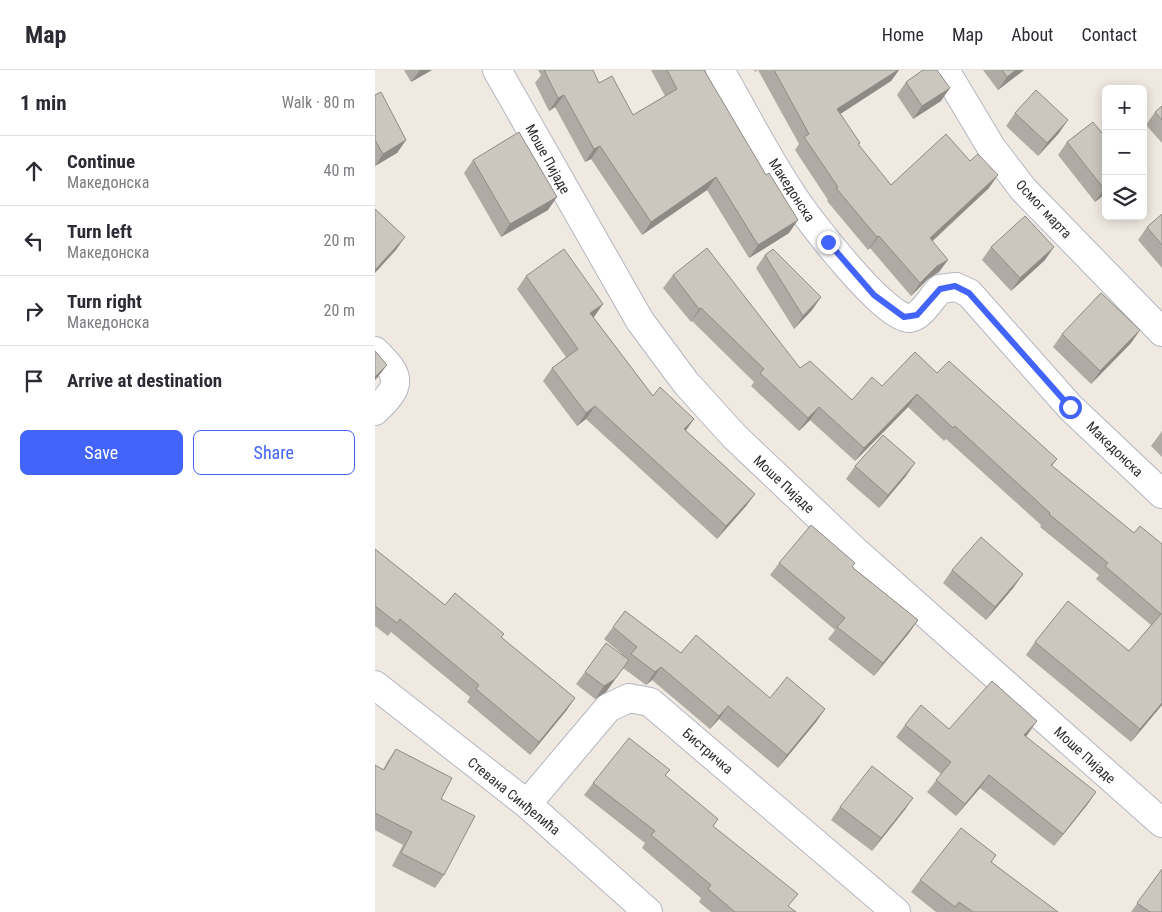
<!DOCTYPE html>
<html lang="en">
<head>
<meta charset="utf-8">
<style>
  body { margin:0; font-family:"Roboto Condensed",sans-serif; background:#f2f2f3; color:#2b2b33 }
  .controls { position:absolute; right:15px; top:15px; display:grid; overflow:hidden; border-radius:8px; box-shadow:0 2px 12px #0003 }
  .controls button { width:45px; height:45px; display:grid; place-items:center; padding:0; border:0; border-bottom:1px solid #e1e1e2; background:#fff; color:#2b2b33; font:25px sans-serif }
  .stop { position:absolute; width:15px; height:15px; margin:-11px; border:4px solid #4264fb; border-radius:50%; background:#fff }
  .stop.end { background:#4264fb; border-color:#fff; box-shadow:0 1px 5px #0008 }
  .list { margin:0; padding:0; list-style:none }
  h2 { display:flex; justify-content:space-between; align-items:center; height:65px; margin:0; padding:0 20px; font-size:21px }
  h2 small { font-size:16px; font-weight:400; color:#7c7c81 }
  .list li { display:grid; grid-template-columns:32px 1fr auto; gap:15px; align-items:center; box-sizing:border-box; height:70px; padding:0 20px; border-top:1px solid #e1e1e2 }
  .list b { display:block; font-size:19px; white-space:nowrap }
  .list p { margin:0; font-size:16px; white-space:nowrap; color:#7c7c81 }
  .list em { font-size:16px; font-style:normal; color:#7c7c81 }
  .actions { display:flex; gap:10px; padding:15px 20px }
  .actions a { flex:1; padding:11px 0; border:1px solid #4264fb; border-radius:8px; text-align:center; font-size:18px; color:#4264fb }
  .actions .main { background:#4264fb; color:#fff }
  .icon { flex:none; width:28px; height:28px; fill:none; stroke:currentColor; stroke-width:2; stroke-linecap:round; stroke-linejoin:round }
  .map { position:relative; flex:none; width:787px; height:842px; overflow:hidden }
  header { display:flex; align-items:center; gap:30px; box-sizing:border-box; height:70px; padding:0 25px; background:#fff; border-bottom:1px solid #e1e1e2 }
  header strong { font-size:24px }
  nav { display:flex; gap:28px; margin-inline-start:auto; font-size:18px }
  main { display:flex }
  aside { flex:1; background:#fff }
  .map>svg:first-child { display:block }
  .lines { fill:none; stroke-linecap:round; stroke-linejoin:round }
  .minor-casing { stroke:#b4b7c1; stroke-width:30 }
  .minor { stroke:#fff; stroke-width:28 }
  .wall { fill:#afaba4 }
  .shaded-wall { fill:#8e8b86 }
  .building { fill:#cbc7bf; stroke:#8e8b86 }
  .route { stroke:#4264fb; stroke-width:6 }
  .labels { text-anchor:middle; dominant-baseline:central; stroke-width:5; stroke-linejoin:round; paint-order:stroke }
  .street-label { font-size:14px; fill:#2e2e2e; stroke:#fff }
</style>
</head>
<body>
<header>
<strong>Map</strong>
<nav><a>Home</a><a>Map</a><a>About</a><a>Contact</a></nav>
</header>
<main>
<aside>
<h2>1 min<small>Walk · 80 m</small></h2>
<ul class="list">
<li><svg class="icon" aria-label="ahead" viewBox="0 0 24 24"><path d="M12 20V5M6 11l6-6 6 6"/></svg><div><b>Continue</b><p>Македонска</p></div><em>40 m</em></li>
<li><svg class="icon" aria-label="left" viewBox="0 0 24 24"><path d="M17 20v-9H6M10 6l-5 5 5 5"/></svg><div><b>Turn left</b><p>Македонска</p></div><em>20 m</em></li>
<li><svg class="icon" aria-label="right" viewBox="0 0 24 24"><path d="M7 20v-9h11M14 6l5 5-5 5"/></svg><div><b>Turn right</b><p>Македонска</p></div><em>20 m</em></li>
<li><svg class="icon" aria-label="arrive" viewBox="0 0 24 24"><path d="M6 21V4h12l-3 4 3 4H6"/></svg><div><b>Arrive at destination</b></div></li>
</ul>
<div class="actions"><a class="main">Save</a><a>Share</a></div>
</aside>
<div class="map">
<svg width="787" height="842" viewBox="0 0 787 842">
  <rect width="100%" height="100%" fill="#efe9e1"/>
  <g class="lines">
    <defs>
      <path id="minor" d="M122,0L265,251L311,313L359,366L479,480L787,753
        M345,0C369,42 391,86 418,126C432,148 511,251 535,248C547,246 557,227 565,219L581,217L594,223L695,337L787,424
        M570,0L616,77L648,119L787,262
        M0,281C27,307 27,315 0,341
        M0,615L152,734L273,842
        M152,734L233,638L254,628L275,632L521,842"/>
    </defs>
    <use href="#minor" class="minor-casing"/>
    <use href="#minor" class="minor"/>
  </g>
  <path class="wall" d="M29,0H57L36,12Z
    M163,0H218L224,13L258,45L290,26L276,0H329L414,163L374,188L332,120L267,165L216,89L210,92L180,37L174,41L160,13L166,5Z
    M379,0H524L516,11L465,44L485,73L483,75L516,115L614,118L558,171L564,202L553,209L536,226L495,178L493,180L452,131L453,130L420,80L424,74L383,0L380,2Z
    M608,0H649L623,20Z
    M531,12L566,31L538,49L522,25Z
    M0,25L31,70L22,83L0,96Z
    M787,36V73L771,55L780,42Z
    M640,43L684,63L663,86L631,56Z
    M718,52L731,123L720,132L683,85L692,72Z
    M98,90L173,140L126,167L89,103Z
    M787,144V198L763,170L772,157Z
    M616,177L670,190L636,221L607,190Z
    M390,185L446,227L437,240L419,259L381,198Z
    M298,205L425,298L477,330L507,316L562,303L682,389L677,396L759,463L787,474V635L756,672L651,585L660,572L754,581L776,555L721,509L724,505L665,457L666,455L571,369L569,371L533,337L480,391L435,350L424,361L376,316L379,312L317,251L316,252L288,218Z
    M151,206L219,248L278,326L319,349L311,361L380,424L371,436L342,469L211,349L202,356L168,311L177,298L191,287L142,219Z
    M765,260L756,273L716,314L678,277L687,264Z
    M787,361V387L776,376Z
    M480,396L531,406L504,438L471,409Z
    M0,479L70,535L126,567L200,628L191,641L155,685L92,632L95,627L16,562L13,566L0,556Z
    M404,493L477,497L543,550L534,563L499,606L453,569L460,560L395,505Z
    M577,500L639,517L611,550L568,513Z
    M238,557L306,583L395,628L450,639L441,652L403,698L344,649L335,659L277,610L271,615L248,598L231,622L220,629L201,614L210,602L247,584L229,569Z
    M530,655L574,659L653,664L650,667L721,722L712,735L679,776L605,718L581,746L552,722L566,704L521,667Z
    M21,679L66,729L69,805L60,818L17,796L28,775L0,760V695L8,700L12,692Z
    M295,700L290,706L414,837L421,842H336L324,832L326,828L267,778L270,773L209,725L218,713Z
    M538,728L497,781L456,750L465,737Z
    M621,785L616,792L683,842H561L536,822L545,810Z
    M787,799V842H756Z"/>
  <path class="shaded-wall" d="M45,0H57L36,12Z
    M523,0H524L516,11L453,52L462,39Z
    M641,0H649L623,20L632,7Z
    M575,18L566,31L538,49L547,36Z
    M189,25L180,37L174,41L183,28Z
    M693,50L684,63L663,86L672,73Z
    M31,70L22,83L0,96L8,84Z
    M225,76L216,89L210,92L219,79Z
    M623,105L614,118L546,181L555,168Z
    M341,107L332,120L267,165L276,152Z
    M731,118V123L720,132L729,119Z
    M182,127L173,140L126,167L135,154Z
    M423,150L414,163L374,188L383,175Z
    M504,166L495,178L493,180L502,167Z
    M30,167L21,180L0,203V200Z
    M679,177L670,190L636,221L645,208Z
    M573,190L564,202L553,209L536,226L545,213L562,196Z
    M446,227L437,240L419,259L428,246Z
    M228,234L219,247L206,256L215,243Z
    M326,238L317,251L316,252L324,239Z
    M765,260L756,273L716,314L725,301Z
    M12,295L3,307L0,310V307Z
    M542,324L533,337L480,391L489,378Z
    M220,336L211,349L202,356L211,343Z
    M444,337L435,350L424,361L433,348Z
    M319,349L310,361L309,359Z
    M540,393L531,406L504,438L513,425Z
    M380,424L371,436L342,469L351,456Z
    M648,504L639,517L611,550L620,537Z
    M543,550L534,563L499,606L508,593Z
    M254,590L231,622L220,629L229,616Z
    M286,597L277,610L271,615L280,602Z
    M200,628L191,641L155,685L164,672Z
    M787,633V635L756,672L765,659Z
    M353,636L344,649L335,659L344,646Z
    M450,639L441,652L403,698L412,685Z
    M662,651L653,664L640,678L649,665Z
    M614,705L605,718L581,746L590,734Z
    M721,722L712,735L679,776L688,764Z
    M538,728L529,741L497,781L506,768Z"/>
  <path class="building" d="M169,0H218L224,13L237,6L258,45L302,19L292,0H329L391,105L394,103L423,150L383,175L341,107L276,152L225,76L219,79L189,25L183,28Z
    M399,0H523L462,39L485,73L483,74L516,115L571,64L595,91L603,84L623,105L555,168L573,190L562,196L545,213L504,166L502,167L461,118L463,117L429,67L434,64Z
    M548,0H562L575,18L547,36L531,12Z
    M627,0H641L632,7Z
    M661,20L693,50L672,73L640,43Z
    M6,22L31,70L8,84L0,70V25Z
    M787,36V50L780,42Z
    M718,52L731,68V118L729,119L692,72Z
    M144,62L182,127L135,154L98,90Z
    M0,139L30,167L0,200Z
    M787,144V175L772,157Z
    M650,146L679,177L645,208L616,177Z
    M332,178L425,298L435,291L477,330L497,307L507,316L540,282L562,303L574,291L682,389L676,395L759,463L765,456L787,474V633L765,659L660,572L693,531L754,581L786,544L730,496L733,493L674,444L675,443L580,356L578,358L542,324L489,378L444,337L433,348L385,303L389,299L326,238L324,239L298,205Z
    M189,179L228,234L215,243L278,326L285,317L319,349L309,359L380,424L351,456L220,336L211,343L177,298L203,279L151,206Z
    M398,179L446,227L428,246L390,185Z
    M726,223L765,260L725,301L687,264Z
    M0,281L12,295L0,307Z
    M508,365L540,393L513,425L480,396Z
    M436,455L480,493L477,497L543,550L508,593L462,557L470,548L404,493Z
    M606,467L648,504L620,537L577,500Z
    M0,479L70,535L80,523L129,564L126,567L200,628L164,672L101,619L104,615L25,549L22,553L0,536Z
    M250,541L306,583L321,565L395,628L412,607L450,639L412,685L353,636L344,646L286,597L280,602L256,584L262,577L238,557Z
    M231,573L254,590L240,609L229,616L210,602Z
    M617,611L662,651L649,665L721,722L688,764L614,705L590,734L561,710L576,692L530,655L546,635L574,659Z
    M254,668L295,700L290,705L343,749L338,756L423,824L413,836L421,842H360L333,819L336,815L276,765L280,761L218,713Z
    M21,679L77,708L66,729L100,746L69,805L26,783L37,762L0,743V695L9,700Z
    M497,696L538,728L506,768L465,737Z
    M586,758L621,785L616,792L683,842H598L584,832L580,837L545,810Z
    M787,799V842H775L762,833Z"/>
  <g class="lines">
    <path class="route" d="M453,172L499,225L529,247L542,245L565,219L580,216L594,223L695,337"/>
  </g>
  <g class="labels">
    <g class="street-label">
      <text transform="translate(173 89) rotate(61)">Моше Пијаде</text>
      <text transform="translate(417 120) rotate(57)">Македонска</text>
      <text transform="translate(669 139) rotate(47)">Осмог марта</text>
      <text transform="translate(740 379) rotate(44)">Македонска</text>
      <text transform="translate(409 414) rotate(43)">Моше Пијаде</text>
      <text transform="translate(333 681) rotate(41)">Бистричка</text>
      <text transform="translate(710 685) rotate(42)">Моше Пијаде</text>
      <text transform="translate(139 726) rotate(39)">Стевана Синђелића</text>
    </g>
  </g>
</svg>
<div class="controls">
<button>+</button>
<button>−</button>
<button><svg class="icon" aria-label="layers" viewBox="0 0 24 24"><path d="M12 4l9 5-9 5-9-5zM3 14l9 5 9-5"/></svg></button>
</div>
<div class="stop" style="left:695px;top:337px"></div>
<div class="stop end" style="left:453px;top:172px"></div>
</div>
</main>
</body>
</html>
